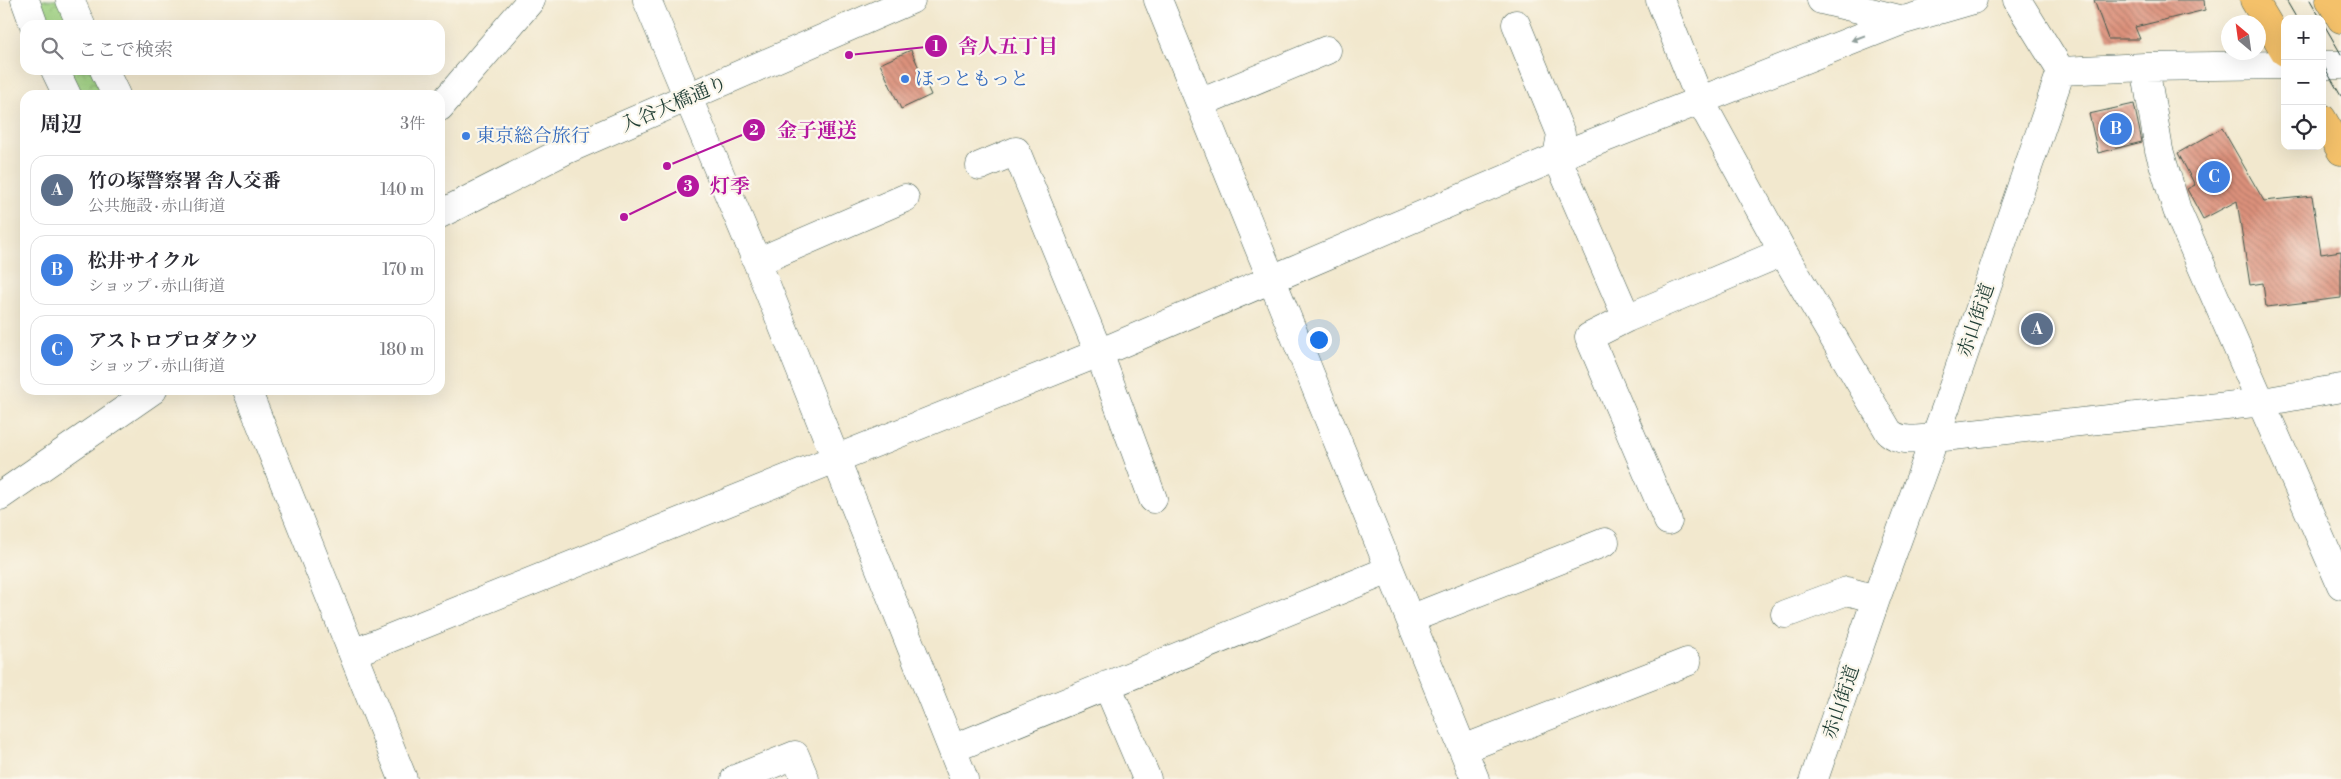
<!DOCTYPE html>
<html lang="ja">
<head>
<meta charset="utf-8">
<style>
  body { margin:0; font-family:"Libre Bodoni","Noto Serif JP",serif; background:#f2f2f3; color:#2b2b33 }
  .controls { position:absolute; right:15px; top:15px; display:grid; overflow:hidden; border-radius:10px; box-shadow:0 5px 20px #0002 }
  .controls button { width:45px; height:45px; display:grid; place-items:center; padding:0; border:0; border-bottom:1px solid #e1e1e2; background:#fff; color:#2b2b33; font:25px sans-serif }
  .compass { position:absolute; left:2221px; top:15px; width:45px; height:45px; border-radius:50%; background:#fff; box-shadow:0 5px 20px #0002; rotate:331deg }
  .you { position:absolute; left:1318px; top:339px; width:18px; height:18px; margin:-12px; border:4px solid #fff; border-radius:50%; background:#1a73e8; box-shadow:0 0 0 8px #1a73e833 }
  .badge { display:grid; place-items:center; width:32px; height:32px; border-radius:50%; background:#b45309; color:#fff; font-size:16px; font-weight:700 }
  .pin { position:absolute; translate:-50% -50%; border:2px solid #fff; box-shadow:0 1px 5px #0006 }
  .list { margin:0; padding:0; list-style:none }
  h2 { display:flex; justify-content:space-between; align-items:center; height:65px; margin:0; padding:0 20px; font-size:21px }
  h2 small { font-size:16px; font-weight:400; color:#7c7c81 }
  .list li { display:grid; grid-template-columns:32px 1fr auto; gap:15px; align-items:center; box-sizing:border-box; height:70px; margin:0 10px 10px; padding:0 10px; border:1px solid #e1e1e2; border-radius:15px }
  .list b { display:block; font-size:19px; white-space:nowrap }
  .list p { margin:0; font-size:16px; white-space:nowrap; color:#7c7c81 }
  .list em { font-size:16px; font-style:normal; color:#7c7c81 }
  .icon { flex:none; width:28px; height:28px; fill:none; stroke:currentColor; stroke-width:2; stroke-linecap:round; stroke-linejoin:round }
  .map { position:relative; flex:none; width:2341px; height:779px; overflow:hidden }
  .search { position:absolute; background:#fff; box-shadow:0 5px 20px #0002; left:20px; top:20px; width:425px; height:55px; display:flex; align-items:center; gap:12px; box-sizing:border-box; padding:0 18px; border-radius:15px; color:#7c7c81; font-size:19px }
  .panel { position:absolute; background:#fff; box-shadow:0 5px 20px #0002; left:20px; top:90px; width:425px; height:305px; border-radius:15px }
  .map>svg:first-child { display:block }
  .park { fill:url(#park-crowns); stroke:#5e875a }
  .building { fill:url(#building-back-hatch) }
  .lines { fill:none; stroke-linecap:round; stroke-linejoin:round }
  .minor-casing { stroke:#3f574b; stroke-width:29 }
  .major-casing { stroke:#3f574b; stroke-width:29 }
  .minor { stroke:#fff; stroke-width:28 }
  .major { stroke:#f4c16a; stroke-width:28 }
  .tram { stroke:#1f3d34; stroke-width:1 }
  .oneway { fill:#8f9e9a }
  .shop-dot { fill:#3f7fe0; stroke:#fbf7ec; stroke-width:2 }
  .labels { text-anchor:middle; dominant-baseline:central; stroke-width:4.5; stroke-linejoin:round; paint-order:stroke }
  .shop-label { font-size:19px; fill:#366cbe; stroke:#fbf7ec; text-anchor:start }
  .street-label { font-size:19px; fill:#1f3d34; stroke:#fbf7ec }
  .leader { fill:none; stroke:#b5179e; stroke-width:2 }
  .callout-dot { fill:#b5179e; stroke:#fbf7ec; stroke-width:2 }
  .mark-label { font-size:15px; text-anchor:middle; font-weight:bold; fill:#fff }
  .callout-label { font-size:20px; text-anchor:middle; font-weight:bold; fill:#b5179e; stroke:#fbf7ec; stroke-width:4.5; stroke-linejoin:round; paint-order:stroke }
</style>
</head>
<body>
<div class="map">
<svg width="2341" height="779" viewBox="0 0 2341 779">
  <defs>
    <pattern id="park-crowns" width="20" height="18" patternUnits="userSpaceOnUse" patternTransform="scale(1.25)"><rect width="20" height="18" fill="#9ed181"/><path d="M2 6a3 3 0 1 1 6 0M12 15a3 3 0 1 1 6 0" fill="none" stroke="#80ab6a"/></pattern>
    <pattern id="building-back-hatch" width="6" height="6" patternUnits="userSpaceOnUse" patternTransform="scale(1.25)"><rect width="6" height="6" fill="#dc917b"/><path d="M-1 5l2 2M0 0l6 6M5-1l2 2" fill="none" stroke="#b27866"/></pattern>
  </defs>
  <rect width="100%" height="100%" fill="#fbf7ec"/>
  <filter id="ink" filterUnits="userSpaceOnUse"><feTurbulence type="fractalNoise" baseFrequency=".02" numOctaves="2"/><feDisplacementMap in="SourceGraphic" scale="10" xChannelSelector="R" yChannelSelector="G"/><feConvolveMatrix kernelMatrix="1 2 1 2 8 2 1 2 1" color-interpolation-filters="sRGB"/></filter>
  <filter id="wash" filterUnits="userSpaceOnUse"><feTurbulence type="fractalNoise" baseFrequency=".0096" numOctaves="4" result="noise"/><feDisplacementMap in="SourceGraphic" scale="20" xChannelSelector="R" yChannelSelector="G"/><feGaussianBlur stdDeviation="1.12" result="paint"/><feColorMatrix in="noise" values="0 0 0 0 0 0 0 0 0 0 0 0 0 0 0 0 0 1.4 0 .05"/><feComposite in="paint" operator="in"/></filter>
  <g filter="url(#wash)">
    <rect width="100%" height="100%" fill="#f2e8ce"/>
    <path class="park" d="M34,0H60L71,25H43Z
      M65,70H92L105,95H77Z"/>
    <g id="blocks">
      <path class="building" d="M2094,0H2204L2205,10L2135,27L2140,39H2108Z
        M911,50L931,95L901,109L880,64Z
        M2134,104L2142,142L2098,153L2089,114Z
        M2222,128L2264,201L2312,196L2321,254L2341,251V298L2266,307L2263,283L2250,285L2237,201L2203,219L2187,189L2195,185L2178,153Z"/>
    </g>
  </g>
  <g filter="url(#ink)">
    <use href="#blocks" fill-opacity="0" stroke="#3f574b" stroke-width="1"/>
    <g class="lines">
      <defs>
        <path id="minor" d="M25,0L34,25
          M70,0L81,25
          M647,0L757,262L964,779
          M1158,0L1475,779
          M1660,0L1700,100L1783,252L1889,432C1901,443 1919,439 1935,438L2263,402L2341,388
          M1821,0L1904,20
          M2017,0L2061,71
          M1516,24L1561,134L1557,157L1627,318
          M2322,65H2341
          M2145,67L2159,150L2177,210L2341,585
          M55,70L67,95
          M104,70L116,95
          M1200,103L1327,50
          M440,107L531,0
          M980,166L1016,151L1099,353L1153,499
          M440,214L564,151L911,0
          M757,262L905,198
          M247,390L403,779
          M0,496L153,390
          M1668,521L1589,337L1627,318L1783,252
          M1785,614L1847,591L1876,599
          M1410,619L1605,542
          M353,653L1099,353L1557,157L1904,20L1973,0
          M1107,685L1147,779
          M952,749L1389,570
          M1463,749L1687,662
          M735,779L795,755L805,779
          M1814,779L1876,599L1946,407L2061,71L2145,67L2285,65"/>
        <path id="major" d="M2254,0L2285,52
          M2330,0L2341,19
          M2322,118L2341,151"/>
      </defs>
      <use href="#minor" class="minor-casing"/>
      <use href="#major" class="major-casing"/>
      <use href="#minor" class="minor"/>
      <use href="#major" class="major"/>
      <path class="tram" d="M2286,0L2297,19
        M2310,0L2321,19
        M2322,21L2341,54
        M2322,63L2341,96"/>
    </g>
    <defs><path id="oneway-solid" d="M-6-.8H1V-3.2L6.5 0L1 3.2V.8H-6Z" transform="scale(1.25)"/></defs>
    <use class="oneway" href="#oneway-solid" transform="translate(1858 38) rotate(159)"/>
  </g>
  <g class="shop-dot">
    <circle cx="905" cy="79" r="5"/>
    <circle cx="466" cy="136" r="5"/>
  </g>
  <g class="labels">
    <g class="shop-label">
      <text x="915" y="79">ほっともっと</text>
      <text x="476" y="136">東京総合旅行</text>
    </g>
    <g class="street-label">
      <text transform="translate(674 104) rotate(-23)">入谷大橋通り</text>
      <text transform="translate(1976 320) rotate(-71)">赤山街道</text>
      <text transform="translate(1841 702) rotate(-71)">赤山街道</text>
    </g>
  </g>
  <path class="leader" d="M849 55L936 46M667 166L754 130M624 217L688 186"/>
  <g class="callout-dot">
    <circle cx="849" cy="55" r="5"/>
    <circle cx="667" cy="166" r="5"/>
    <circle cx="624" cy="217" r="5"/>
    <circle cx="936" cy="46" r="12"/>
    <circle cx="754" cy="130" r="12"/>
    <circle cx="688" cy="186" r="12"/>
  </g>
  <g class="mark-label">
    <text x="936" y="51">1</text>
    <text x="754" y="135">2</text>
    <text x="688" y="191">3</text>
  </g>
  <g class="callout-label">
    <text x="1008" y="53">舎人五丁目</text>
    <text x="817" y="137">金子運送</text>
    <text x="730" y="193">灯季</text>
  </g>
</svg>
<div class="controls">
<button>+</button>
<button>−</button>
<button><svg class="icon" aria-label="locate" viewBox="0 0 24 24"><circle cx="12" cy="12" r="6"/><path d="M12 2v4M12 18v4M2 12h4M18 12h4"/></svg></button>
</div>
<svg class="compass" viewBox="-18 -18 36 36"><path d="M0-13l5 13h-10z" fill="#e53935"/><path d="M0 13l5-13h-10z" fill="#7c7c81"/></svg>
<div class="you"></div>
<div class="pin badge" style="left:2037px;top:329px;background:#5c6f8a">A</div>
<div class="pin badge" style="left:2116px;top:129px;background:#3f7fe0">B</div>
<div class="pin badge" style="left:2214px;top:177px;background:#3f7fe0">C</div>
<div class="search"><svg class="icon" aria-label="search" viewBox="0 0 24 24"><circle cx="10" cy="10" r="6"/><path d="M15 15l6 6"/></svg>ここで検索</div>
<section class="panel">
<h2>周辺<small>3件</small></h2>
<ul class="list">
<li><span class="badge" style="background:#5c6f8a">A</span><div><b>竹の塚警察署 舎人交番</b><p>公共施設 · 赤山街道</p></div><em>140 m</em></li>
<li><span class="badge" style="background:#3f7fe0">B</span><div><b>松井サイクル</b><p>ショップ · 赤山街道</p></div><em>170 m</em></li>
<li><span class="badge" style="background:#3f7fe0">C</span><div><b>アストロプロダクツ</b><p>ショップ · 赤山街道</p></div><em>180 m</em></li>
</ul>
</section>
</div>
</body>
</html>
